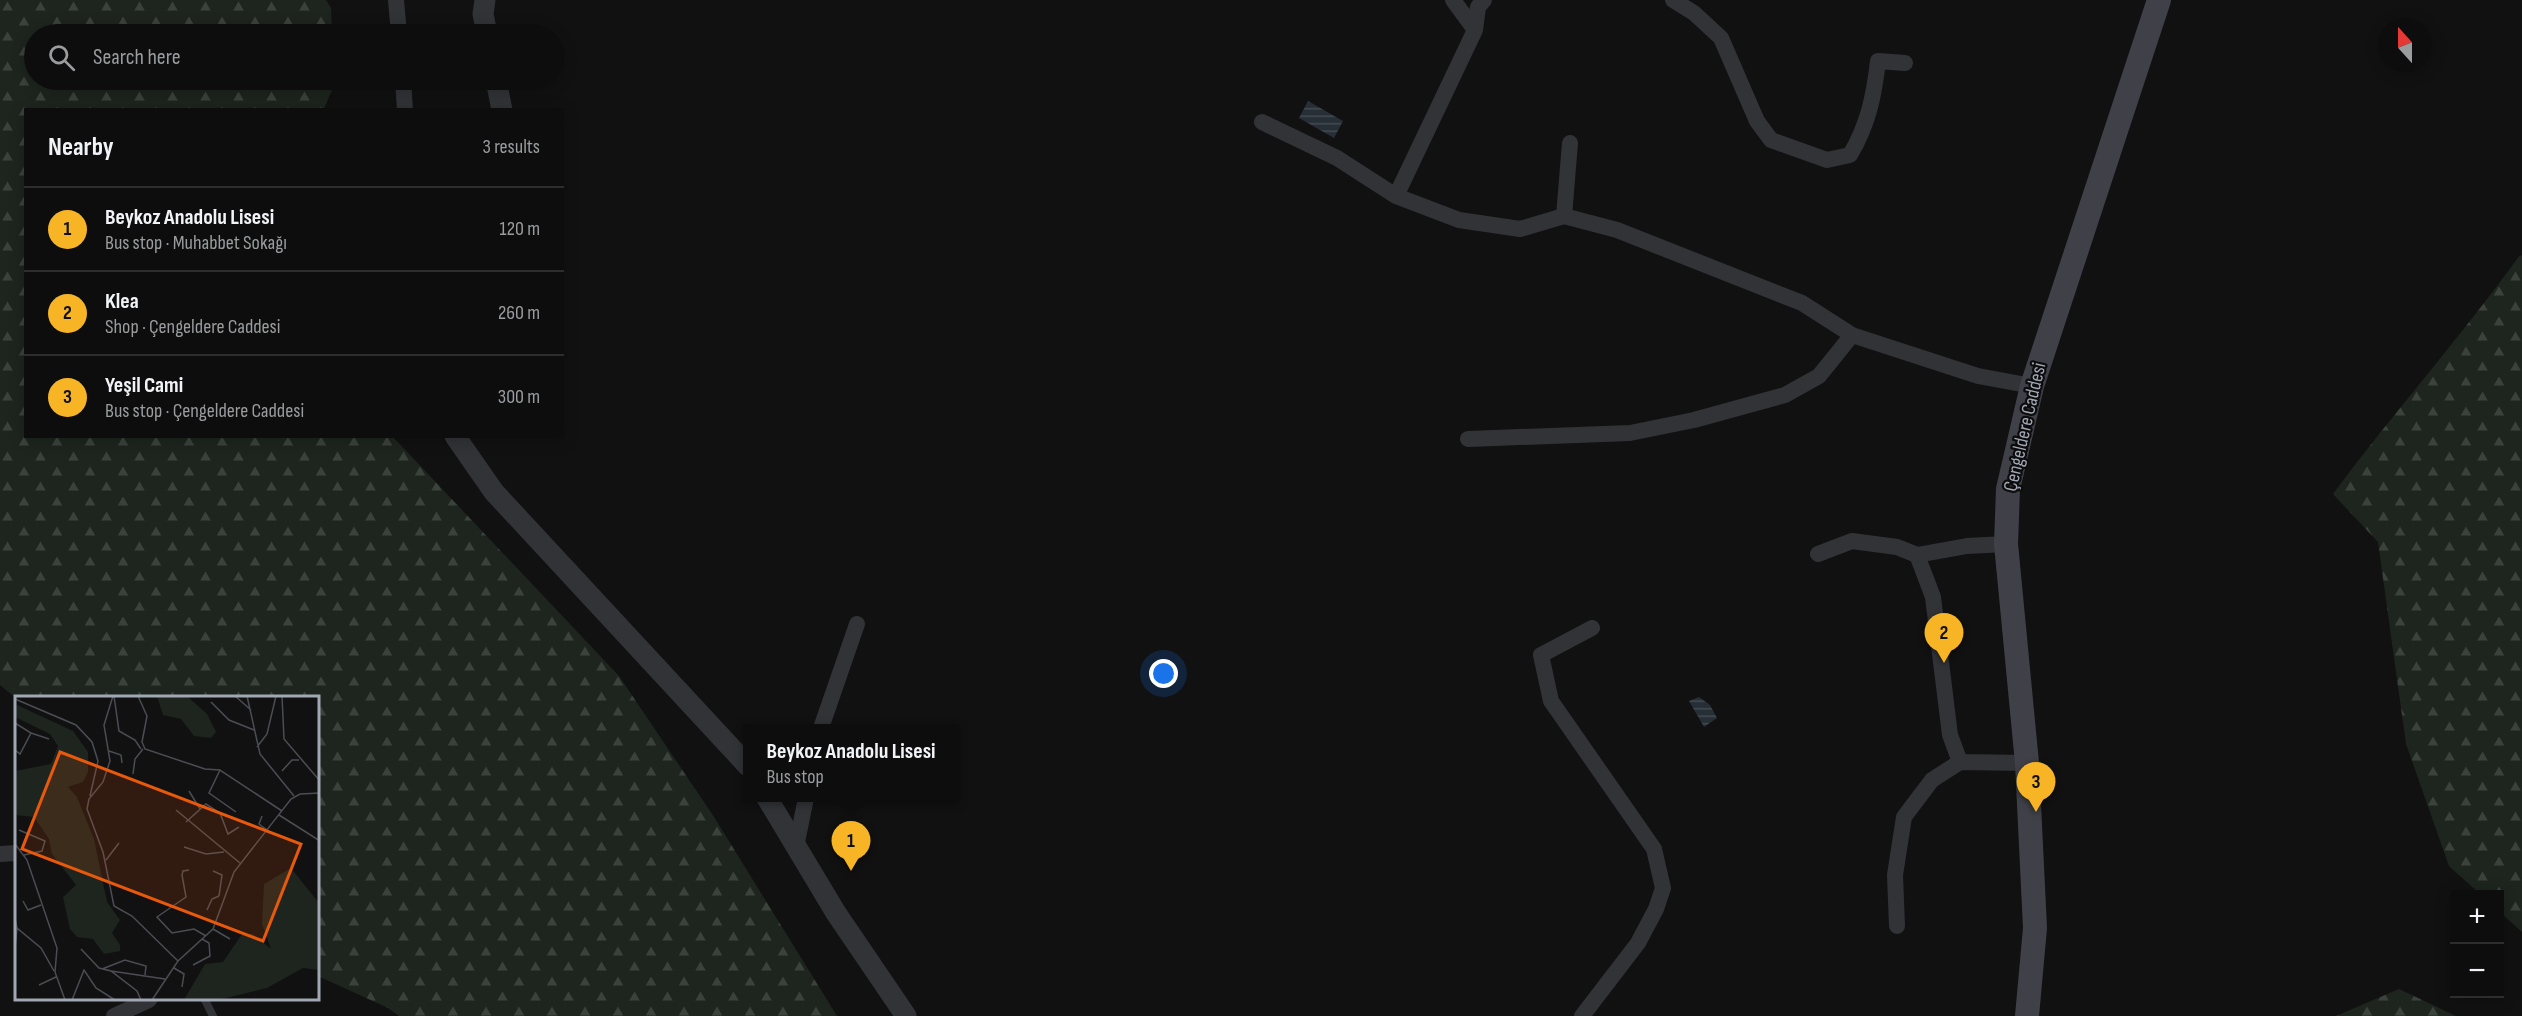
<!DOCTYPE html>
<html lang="en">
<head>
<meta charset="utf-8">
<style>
  body { margin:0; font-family:"Sofia Sans Condensed",sans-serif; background:#1b1b1c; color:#f1f3f6 }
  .controls { position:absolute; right:18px; bottom:18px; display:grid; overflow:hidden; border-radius:0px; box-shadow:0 3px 15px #0003 }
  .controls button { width:54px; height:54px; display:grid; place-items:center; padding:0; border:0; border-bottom:2px solid #2d2d2e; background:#0d0d0e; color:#f1f3f6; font:30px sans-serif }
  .compass { position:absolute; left:2378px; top:18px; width:54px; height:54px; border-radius:50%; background:#0d0d0e; box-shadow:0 3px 15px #0003; rotate:339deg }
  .you { position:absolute; left:1164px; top:674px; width:21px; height:21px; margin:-15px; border:4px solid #fff; border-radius:50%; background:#1a73e8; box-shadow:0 0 0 9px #1a73e833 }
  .badge { display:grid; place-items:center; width:39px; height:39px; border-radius:50%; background:#f7b525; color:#111; font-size:20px; font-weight:700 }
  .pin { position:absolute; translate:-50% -50px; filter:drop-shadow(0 2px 3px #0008) }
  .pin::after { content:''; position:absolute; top:32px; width:21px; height:18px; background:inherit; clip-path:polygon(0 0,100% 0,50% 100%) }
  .popup { position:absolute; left:743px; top:724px; width:216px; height:78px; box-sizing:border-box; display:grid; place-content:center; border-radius:0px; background:#0d0d0e; filter:drop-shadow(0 2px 4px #0005); font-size:20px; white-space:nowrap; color:#9a9c9e }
  .popup b { font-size:22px; color:#f1f3f6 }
  .popup::after { content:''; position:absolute; left:50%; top:100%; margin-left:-12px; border:12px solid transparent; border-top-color:#0d0d0e }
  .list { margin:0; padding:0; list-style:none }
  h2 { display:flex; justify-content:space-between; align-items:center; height:78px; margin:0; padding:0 24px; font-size:26px }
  h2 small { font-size:20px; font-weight:400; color:#9a9c9e }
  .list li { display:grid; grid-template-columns:39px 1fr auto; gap:18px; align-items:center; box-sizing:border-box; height:84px; padding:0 24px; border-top:2px solid #2d2d2e }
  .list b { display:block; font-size:22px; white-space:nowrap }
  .list p { margin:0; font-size:20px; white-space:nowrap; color:#9a9c9e }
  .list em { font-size:20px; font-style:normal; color:#9a9c9e }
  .icon { flex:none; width:33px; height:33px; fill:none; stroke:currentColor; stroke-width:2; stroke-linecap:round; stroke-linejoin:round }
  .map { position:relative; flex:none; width:2522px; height:1016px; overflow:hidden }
  .search { position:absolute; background:#0d0d0e; box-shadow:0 3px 15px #0003; left:24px; top:24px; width:540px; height:66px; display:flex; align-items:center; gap:15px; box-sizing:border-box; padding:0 21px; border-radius:33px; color:#9a9c9e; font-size:22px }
  .panel { position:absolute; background:#0d0d0e; box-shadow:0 3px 15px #0003; left:24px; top:108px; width:540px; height:330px; border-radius:0px }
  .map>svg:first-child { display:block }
  .forest { fill:url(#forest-firs) }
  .water { fill:url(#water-rules) }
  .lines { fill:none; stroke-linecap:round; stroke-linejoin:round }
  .service { stroke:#323337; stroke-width:8 }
  .minor { stroke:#323337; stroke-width:16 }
  .tertiary { stroke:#323337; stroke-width:21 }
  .secondary { stroke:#404148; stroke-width:24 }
  .labels { text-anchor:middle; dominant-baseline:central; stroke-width:4.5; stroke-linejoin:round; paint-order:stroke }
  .street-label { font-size:20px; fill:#a2a7b4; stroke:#0c0c0d }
  .inset-road { fill:none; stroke:#4b4d53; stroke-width:1.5 }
  .view { fill:#e8590c; fill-opacity:0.15; stroke:#e8590c; stroke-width:3 }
  .inset-edge { fill:none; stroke:#a2a7b4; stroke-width:3 }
</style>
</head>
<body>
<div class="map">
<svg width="2522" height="1016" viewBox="0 0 2522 1016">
  <defs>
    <pattern id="forest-firs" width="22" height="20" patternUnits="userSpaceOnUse" patternTransform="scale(1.5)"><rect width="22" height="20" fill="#1d251e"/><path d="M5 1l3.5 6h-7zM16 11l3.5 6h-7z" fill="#3b423c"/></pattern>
    <pattern id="water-rules" width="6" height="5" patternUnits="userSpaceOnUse" patternTransform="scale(1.5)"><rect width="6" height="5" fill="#272f36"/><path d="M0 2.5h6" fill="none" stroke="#434a51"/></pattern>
  </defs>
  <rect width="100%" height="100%" fill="#111112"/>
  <path class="forest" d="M0,0H326L331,8L332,34H34V80H333V87L324,109L26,110V436L393,437L619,676L714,817L837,1016H399L388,1008L318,976V698H16L0,685Z
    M2520,255L2522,256V932L2500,912V894H2480L2449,866L2406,744L2378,542L2333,494C2393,413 2461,337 2520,255Z
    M2399,989L2456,1016H2336Z"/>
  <path class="water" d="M1308,101L1343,121L1334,138L1299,118Z
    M1699,697L1710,705L1717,718L1704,727L1689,701Z"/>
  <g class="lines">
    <path class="service" d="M205,1000L213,1016"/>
    <path class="minor" d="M396,0L399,34
      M1453,0L1475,30
      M1673,0L1694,13L1721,38L1757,121L1771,140L1827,160L1850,155C1868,125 1874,96 1878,61L1905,63
      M403,80L405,110
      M1262,122L1337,158L1396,196L1459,220L1520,229L1564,216L1617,230L1802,303L1852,335L1978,376L2032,386
      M1396,196L1475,30L1478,7L1484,0
      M1564,216L1570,143
      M1468,439L1630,433L1694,420L1785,395L1819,376L1852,335
      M1818,554L1852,541L1897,547L1917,555L1933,597L1950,735L1960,762
      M1917,555L1967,546L2006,544
      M821,728L857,624
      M796,847L806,798
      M0,854L16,853
      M1897,926L1895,875L1904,817L1932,780L1960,762L2027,763
      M114,1016L149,1000
      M1582,1016L1638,943L1656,909L1663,888L1654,849L1551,701L1541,655L1592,628"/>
    <path class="tertiary" d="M485,0L483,14L487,34
      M496,80L502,110
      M455,436L494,492L748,766
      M767,798L836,913L906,1016"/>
    <path class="secondary" d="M2027,1016L2035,928L2027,763L2006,544L2008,489L2032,386L2159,0"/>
  </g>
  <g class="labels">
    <g class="street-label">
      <text transform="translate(2025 427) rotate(-77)">Çengeldere Caddesi</text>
    </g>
  </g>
  <g transform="translate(15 696)">
    <rect width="304" height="304" fill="#111112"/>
    <path d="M142,0H172L192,18L201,36L196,42L179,40L166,23L148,19ZM0,8L58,35L73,56V76L68,86L53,91L62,101L79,143L92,206L105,224L97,237L105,249V255L89,258L78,243L62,241L55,233L48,201L61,189L37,158L34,143L19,121L0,119V75L36,68L43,50L35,38L0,21ZM276,172L304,207V274L288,272L252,292L203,304H169L190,268L208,266L227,238H238L256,253L247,228L249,188Z" fill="#1d251e"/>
    <path class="inset-road" d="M98,0L89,29L95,65L88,86L74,103L72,113L88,156L99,210L117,220L163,265M99,0L104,35L120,44L126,53M123,0L132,20L127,46L130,53L190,73L205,74M220,0L236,14M232,0L245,58L279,100M267,0L269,43L305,85M0,3L61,29L77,46L83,65L75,100M196,6L214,24L239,34M0,27L16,37L5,58L0,54M16,37L34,43M242,51L252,38L261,0M94,55L106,59L107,67M267,75L277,64H284M118,78L120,63L128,53M174,95L185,113M161,114L225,167M221,116L194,97L205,74L267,115M264,119L305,145M247,120L244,128L252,134M171,126L191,108L205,117L213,138L224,131M4,134L30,145L27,155L9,159M0,148L12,164L42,252L40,276L50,304M169,151L191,158L209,156M91,164L104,147M174,174L168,175L167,179L171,201L142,221L157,237L179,233L191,240M198,175L207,179L204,200M8,205L13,214L26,209M192,214L197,203L204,200M0,223L2,232L26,252L39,275M198,233L215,243M0,252L2,232M66,253L84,272L96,275L122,295L126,304M178,269L195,260L194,247L187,243M159,272L169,278L167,291M87,273L110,264L131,270L130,279M96,275L150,283M24,289L41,281M57,304L69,274L81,292L100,304M137,304L163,265L198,233L219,176L276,103L285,98L305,97"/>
    <path class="view" d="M45,56L286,148L248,245L7,153Z"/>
    <rect width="304" height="304" class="inset-edge"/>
  </g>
</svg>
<div class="controls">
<button>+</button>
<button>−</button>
</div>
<svg class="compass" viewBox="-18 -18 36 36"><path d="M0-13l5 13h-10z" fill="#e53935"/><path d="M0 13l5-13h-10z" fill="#9a9c9e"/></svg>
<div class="you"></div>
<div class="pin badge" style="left:851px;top:871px">1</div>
<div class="popup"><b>Beykoz Anadolu Lisesi</b>Bus stop</div>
<div class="pin badge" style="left:1944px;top:663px">2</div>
<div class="pin badge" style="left:2036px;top:812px">3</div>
<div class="search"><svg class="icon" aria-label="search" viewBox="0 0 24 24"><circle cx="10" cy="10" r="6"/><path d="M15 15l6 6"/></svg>Search here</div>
<section class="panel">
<h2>Nearby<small>3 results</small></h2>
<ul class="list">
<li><span class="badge">1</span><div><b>Beykoz Anadolu Lisesi</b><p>Bus stop · Muhabbet Sokağı</p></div><em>120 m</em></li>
<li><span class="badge">2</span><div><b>Klea</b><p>Shop · Çengeldere Caddesi</p></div><em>260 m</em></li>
<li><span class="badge">3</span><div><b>Yeşil Cami</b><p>Bus stop · Çengeldere Caddesi</p></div><em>300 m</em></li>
</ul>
</section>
</div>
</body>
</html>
